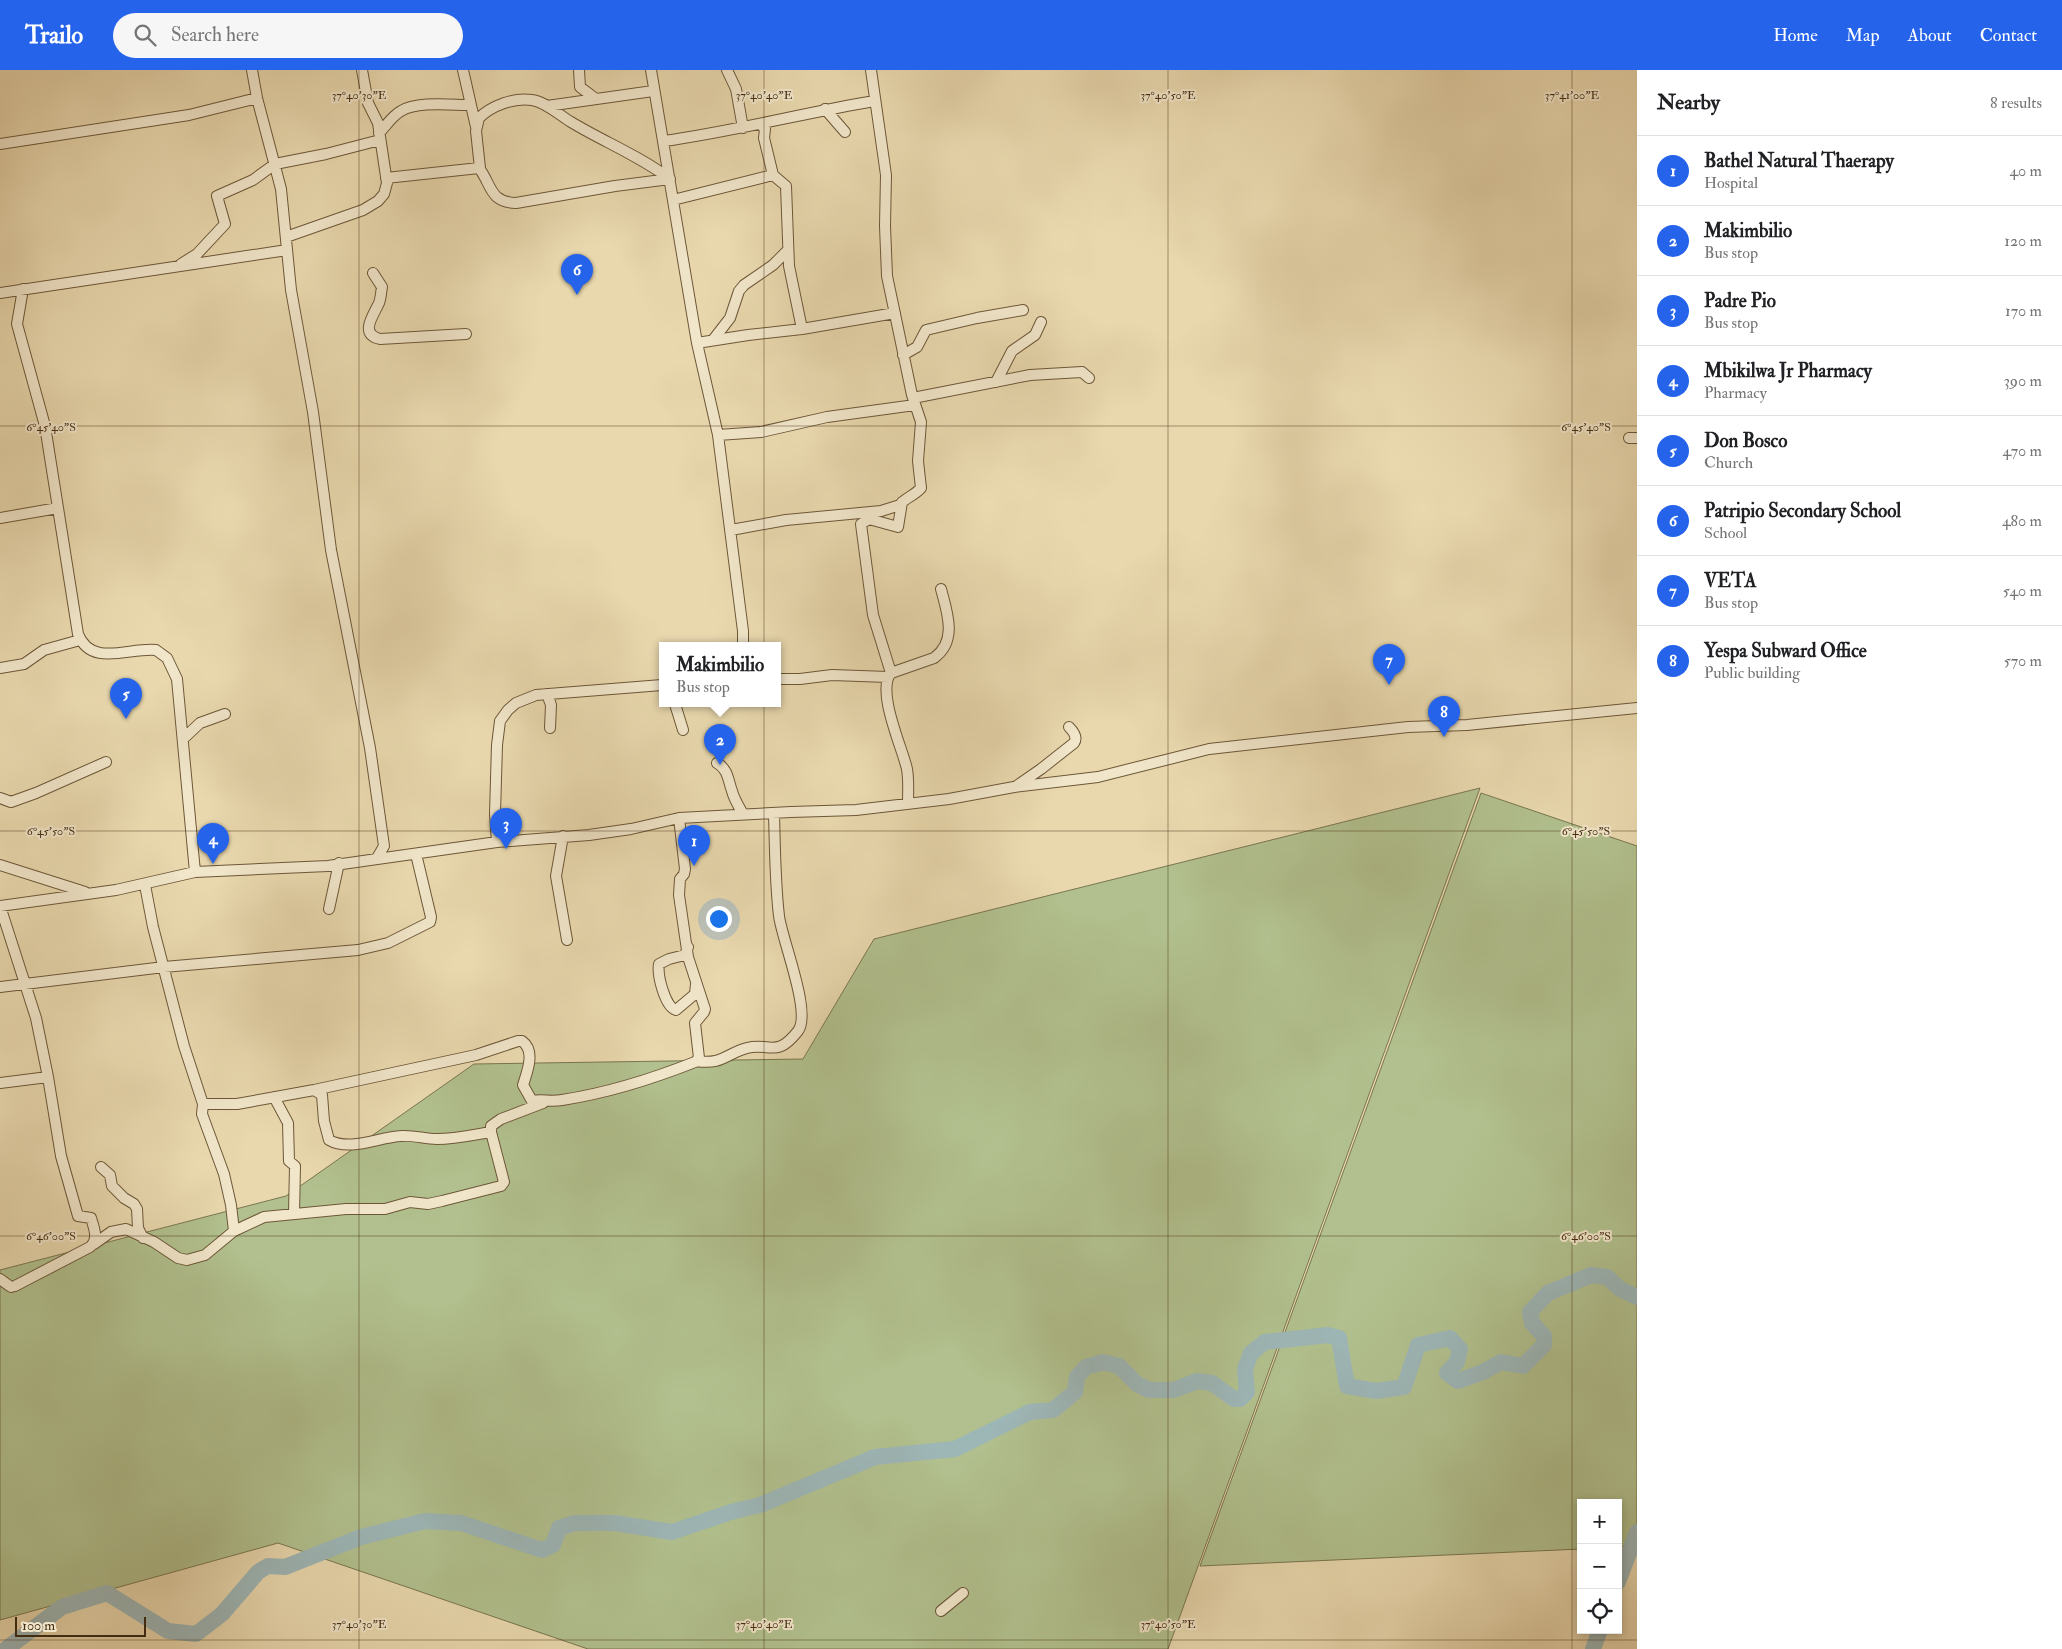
<!DOCTYPE html>
<html lang="en">
<head>
<meta charset="utf-8">
<style>
  body { margin:0; font-family:"IM FELL Double Pica",serif; background:#f6f6f6; color:#202124 }
  .controls { position:absolute; right:15px; bottom:15px; display:grid; overflow:hidden; border-radius:0px; box-shadow:0 2px 8px #0003 }
  .controls button { width:45px; height:45px; display:grid; place-items:center; padding:0; border:0; border-bottom:1px solid #e0e0e0; background:#fff; color:#202124; font:25px sans-serif }
  .scale { position:absolute; left:15px; bottom:12px; width:131px; box-sizing:border-box; padding-left:5px; border:2px solid #442c11; border-top:0; font-size:14px; line-height:18px; white-space:nowrap; color:#442c11; -webkit-text-stroke:4px #f1e6ca; paint-order:stroke }
  .you { position:absolute; left:718px; top:848px; width:18px; height:18px; margin:-12px; border:4px solid #fff; border-radius:50%; background:#1a73e8; box-shadow:0 0 0 8px #1a73e833 }
  .badge { display:grid; place-items:center; width:32px; height:32px; border-radius:50%; background:#2563eb; color:#fff; font-size:16px; font-weight:700 }
  .pin { position:absolute; translate:-50% -41px; filter:drop-shadow(0 1px 2px #0008) }
  .pin::after { content:''; position:absolute; top:26px; width:18px; height:15px; background:inherit; clip-path:polygon(0 0,100% 0,50% 100%) }
  .popup { position:absolute; left:659px; top:572px; width:122px; height:65px; box-sizing:border-box; display:grid; place-content:center; border-radius:0px; background:#fff; filter:drop-shadow(0 1px 4px #0005); font-size:16px; white-space:nowrap; color:#757577 }
  .popup b { font-size:19px; color:#202124 }
  .popup::after { content:''; position:absolute; left:50%; top:100%; margin-left:-10px; border:10px solid transparent; border-top-color:#fff }
  .list { margin:0; padding:0; list-style:none }
  h2 { display:flex; justify-content:space-between; align-items:center; height:65px; margin:0; padding:0 20px; font-size:21px }
  h2 small { font-size:16px; font-weight:400; color:#757577 }
  .list li { display:grid; grid-template-columns:32px 1fr auto; gap:15px; align-items:center; box-sizing:border-box; height:70px; padding:0 20px; border-top:1px solid #e0e0e0 }
  .list b { display:block; font-size:19px; white-space:nowrap }
  .list p { margin:0; font-size:16px; white-space:nowrap; color:#757577 }
  .list em { font-size:16px; font-style:normal; color:#757577 }
  .icon { flex:none; width:28px; height:28px; fill:none; stroke:currentColor; stroke-width:2; stroke-linecap:round; stroke-linejoin:round }
  .map { position:relative; flex:none; width:1637px; height:1579px; overflow:hidden }
  header { display:flex; align-items:center; gap:30px; box-sizing:border-box; height:70px; padding:0 25px; background:#2563eb; color:#fff }
  header strong { font-size:24px }
  nav { display:flex; gap:28px; margin-inline-start:auto; font-size:18px }
  .search { width:350px; height:45px; background:#f6f6f6; display:flex; align-items:center; gap:12px; box-sizing:border-box; padding:0 18px; border-radius:28px; color:#757577; font-size:19px }
  main { display:flex }
  aside { flex:1; background:#fff }
  .map>svg:first-child { display:block }
  .green { fill:#b1c08e; stroke:#7a7650 }
  .lines { fill:none; stroke-linecap:round; stroke-linejoin:round }
  .river { stroke:#9db6b6; stroke-width:16 }
  .minor-casing { stroke:#6d5738; stroke-width:12 }
  .minor { stroke:#f1e6ca; stroke-width:10 }
  .ticks { fill:none; stroke:#442c11; stroke-width:1; stroke-opacity:0.45 }
  .ticks-label { font-size:12px; text-anchor:middle; fill:#442c11; stroke:#f1e6ca; stroke-width:4; stroke-linejoin:round; paint-order:stroke }
</style>
</head>
<body>
<header>
<strong>Trailo</strong>
<div class="search"><svg class="icon" aria-label="search" viewBox="0 0 24 24"><circle cx="10" cy="10" r="6"/><path d="M15 15l6 6"/></svg>Search here</div>
<nav><a>Home</a><a>Map</a><a>About</a><a>Contact</a></nav>
</header>
<main>
<div class="map">
<svg width="1637" height="1579" viewBox="0 0 1637 1579">
  <rect width="100%" height="100%" fill="#e9d8ae"/>
  <filter id="stains"><feTurbulence type="fractalNoise" baseFrequency=".004" numOctaves="4"/><feColorMatrix values="0 0 0 0 .2 0 0 0 0 .09 0 0 0 0 .02 0 0 0 .5 -.17"/></filter>
  <radialGradient id="worn" r=".72"><stop offset=".6" stop-color="#630" stop-opacity="0"/><stop offset="1" stop-color="#630" stop-opacity=".3"/></radialGradient>
  <path class="green" d="M1480,718L1168,1579H588L278,1473L0,1550V1200L286,1126L474,994L803,989L874,869Z
    M1481,723L1637,776V1476L1618,1477V1433H1581V1479L1200,1496Z"/>
  <g class="lines">
    <path class="river" d="M1618,1512L1637,1462
      M6,1579L62,1537L107,1523L168,1561L196,1564L222,1544L258,1502L268,1496L285,1497L361,1467L425,1451L461,1453L542,1480L553,1475L559,1458L575,1453H614L672,1462L731,1442L760,1435L875,1387L955,1379L1030,1342L1053,1340L1075,1322L1077,1307L1086,1297L1103,1292L1119,1296L1137,1314L1149,1320H1174L1197,1311L1212,1313L1234,1329H1240L1247,1322L1245,1299L1251,1283L1265,1272L1328,1265L1339,1268L1347,1316L1376,1321L1404,1317L1418,1275L1450,1268L1460,1279L1457,1292L1447,1303L1458,1311L1483,1302L1501,1292L1523,1296L1544,1275V1266L1532,1253L1530,1242L1548,1223L1591,1205L1607,1207L1620,1219L1637,1227
      M1593,1579L1600,1560"/>
    <defs>
      <path id="minor" d="M252,0L257,28L281,119L291,220L313,342L331,480L370,678L384,776L377,788
        M463,0L476,57
        M579,0L580,17L596,29
        M651,0L697,273L718,365L743,561V576
        M727,0L736,19L743,58
        M547,36L653,21
        M825,39L845,62
        M760,54L765,59L764,68L773,105L786,116L789,196L802,259
        M379,63C386,56 392,46 401,41C417,31 451,35 470,35
        M664,71C735,61 804,43 874,31
        M0,74L189,45L257,28
        M480,98L476,61L479,48C491,36 514,27 532,30C546,32 559,45 571,52C604,72 640,86 670,109
        M386,108L479,98C492,115 489,132 516,133L615,116L670,109
        M673,130L773,105
        M286,167L363,140L378,131L384,124L387,113L378,53L368,33L362,0
        M181,194L197,184L225,154L217,126L253,110L275,94L326,84L380,70
        M373,203L382,217C381,222 381,228 379,233C373,246 359,264 380,269L466,264
        M23,219L17,254L45,356L78,564C91,598 130,577 156,580L167,588L177,609L195,802
        M0,223L287,180
        M713,270L730,248L739,221L744,215L773,195L788,180
        M697,273L748,265L802,259L895,243
        M903,285L917,277L926,260L977,248L1023,240
        M996,312L1012,281L1035,265L1041,252
        M913,328L1030,305L1082,302L1089,308
        M718,365L761,362L827,347L915,335
        M1629,368H1637
        M0,448L58,438
        M731,460L786,450L881,441L900,435C903,429 914,426 921,418L918,391L921,352L912,325L887,206L885,156L886,105L871,0
        M0,598L24,594L44,580L80,570
        M891,603L873,545L861,454L869,449L898,457L902,432
        M778,609H800L832,605L888,607
        M547,624L551,635L550,658
        M675,634L683,660
        M183,669L200,653L225,644
        M717,693C728,699 728,710 732,721C734,729 739,737 743,744
        M1015,717L1041,699L1074,673C1078,667 1073,661 1069,657
        M0,728L11,732L36,723L106,692
        M908,734C908,722 909,711 907,699C902,677 876,621 891,603L934,588C958,571 947,542 941,519
        M563,766L556,806L567,870
        M497,772L495,744L497,675L500,651L508,640L516,633L536,625L662,615
        M0,795L85,822
        M145,815L153,857L184,976L203,1034L202,1044L224,1104L231,1135L234,1161
        M0,836L116,820L195,802L328,796L497,772L589,765L631,759L679,748L791,742L856,740L949,729L1014,717L1098,707L1209,679L1408,657L1467,655L1637,638
        M0,836L36,948L48,1007L61,1086L78,1146L91,1148C94,1158 99,1169 90,1177L15,1216L11,1217L0,1209
        M329,839L339,793
        M688,877L685,885L669,889L659,894C657,905 665,937 676,940L695,924L696,914
        M0,917L164,897L358,880L388,873L430,852L431,847L416,784
        M696,991C723,995 725,984 747,978C770,972 776,989 798,961C812,943 782,870 779,846C775,812 775,778 774,743
        M0,1013L48,1007
        M314,1020L322,1025L324,1051L329,1070C350,1082 379,1067 401,1066C413,1065 425,1069 437,1069C456,1069 472,1065 491,1062
        M274,1027L288,1053L289,1091L295,1096L294,1143
        M203,1034H237L314,1020L476,985L518,971H522C536,981 527,1002 523,1015L532,1031C542,1029 551,1032 562,1030C608,1023 652,1009 695,992L699,988L695,953L704,942L705,939L688,887L679,825L680,809L684,804L685,799L679,748
        M101,1097L110,1105L112,1116L124,1128L134,1134L137,1139L138,1158L143,1168
        M94,1174L111,1162L126,1159L154,1172L178,1188L187,1190L205,1185L234,1161L264,1147L346,1139H385L410,1132L428,1134L442,1131L501,1116L504,1112L491,1062V1056L501,1049L543,1033
        M941,1541L963,1523"/>
    </defs>
    <use href="#minor" class="minor-casing"/>
    <use href="#minor" class="minor"/>
  </g>
  <path class="ticks" d="M359,0V1579M764,0V1579M1168,0V1579M1572,0V1579M0,356H1637M0,761H1637M0,1166H1637M0,1570H1637"/>
  <g class="ticks-label">
    <text x="359" y="29">37°40'30"E</text>
    <text x="764" y="29">37°40'40"E</text>
    <text x="1168" y="29">37°40'50"E</text>
    <text x="1572" y="29">37°41'00"E</text>
    <text x="51" y="361">6°45'40"S</text>
    <text x="1586" y="361">6°45'40"S</text>
    <text x="51" y="765">6°45'50"S</text>
    <text x="1586" y="765">6°45'50"S</text>
    <text x="51" y="1170">6°46'00"S</text>
    <text x="1586" y="1170">6°46'00"S</text>
    <text x="359" y="1558">37°40'30"E</text>
    <text x="764" y="1558">37°40'40"E</text>
    <text x="1168" y="1558">37°40'50"E</text>
  </g>
  <rect width="100%" height="100%" filter="url(#stains)"/>
  <rect width="100%" height="100%" fill="url(#worn)"/>
</svg>
<div class="controls">
<button>+</button>
<button>−</button>
<button><svg class="icon" aria-label="locate" viewBox="0 0 24 24"><circle cx="12" cy="12" r="6"/><path d="M12 2v4M12 18v4M2 12h4M18 12h4"/></svg></button>
</div>
<div class="scale">100 m</div>
<div class="you"></div>
<div class="pin badge" style="left:694px;top:796px">1</div>
<div class="pin badge" style="left:720px;top:695px">2</div>
<div class="popup"><b>Makimbilio</b>Bus stop</div>
<div class="pin badge" style="left:506px;top:779px">3</div>
<div class="pin badge" style="left:213px;top:794px">4</div>
<div class="pin badge" style="left:126px;top:649px">5</div>
<div class="pin badge" style="left:577px;top:225px">6</div>
<div class="pin badge" style="left:1389px;top:615px">7</div>
<div class="pin badge" style="left:1444px;top:667px">8</div>
</div>
<aside>
<h2>Nearby<small>8 results</small></h2>
<ul class="list">
<li><span class="badge">1</span><div><b>Bathel Natural Thaerapy</b><p>Hospital</p></div><em>40 m</em></li>
<li><span class="badge">2</span><div><b>Makimbilio</b><p>Bus stop</p></div><em>120 m</em></li>
<li><span class="badge">3</span><div><b>Padre Pio</b><p>Bus stop</p></div><em>170 m</em></li>
<li><span class="badge">4</span><div><b>Mbikilwa Jr Pharmacy</b><p>Pharmacy</p></div><em>390 m</em></li>
<li><span class="badge">5</span><div><b>Don Bosco</b><p>Church</p></div><em>470 m</em></li>
<li><span class="badge">6</span><div><b>Patripio Secondary School</b><p>School</p></div><em>480 m</em></li>
<li><span class="badge">7</span><div><b>VETA</b><p>Bus stop</p></div><em>540 m</em></li>
<li><span class="badge">8</span><div><b>Yespa Subward Office</b><p>Public building</p></div><em>570 m</em></li>
</ul>
</aside>
</main>
</body>
</html>
